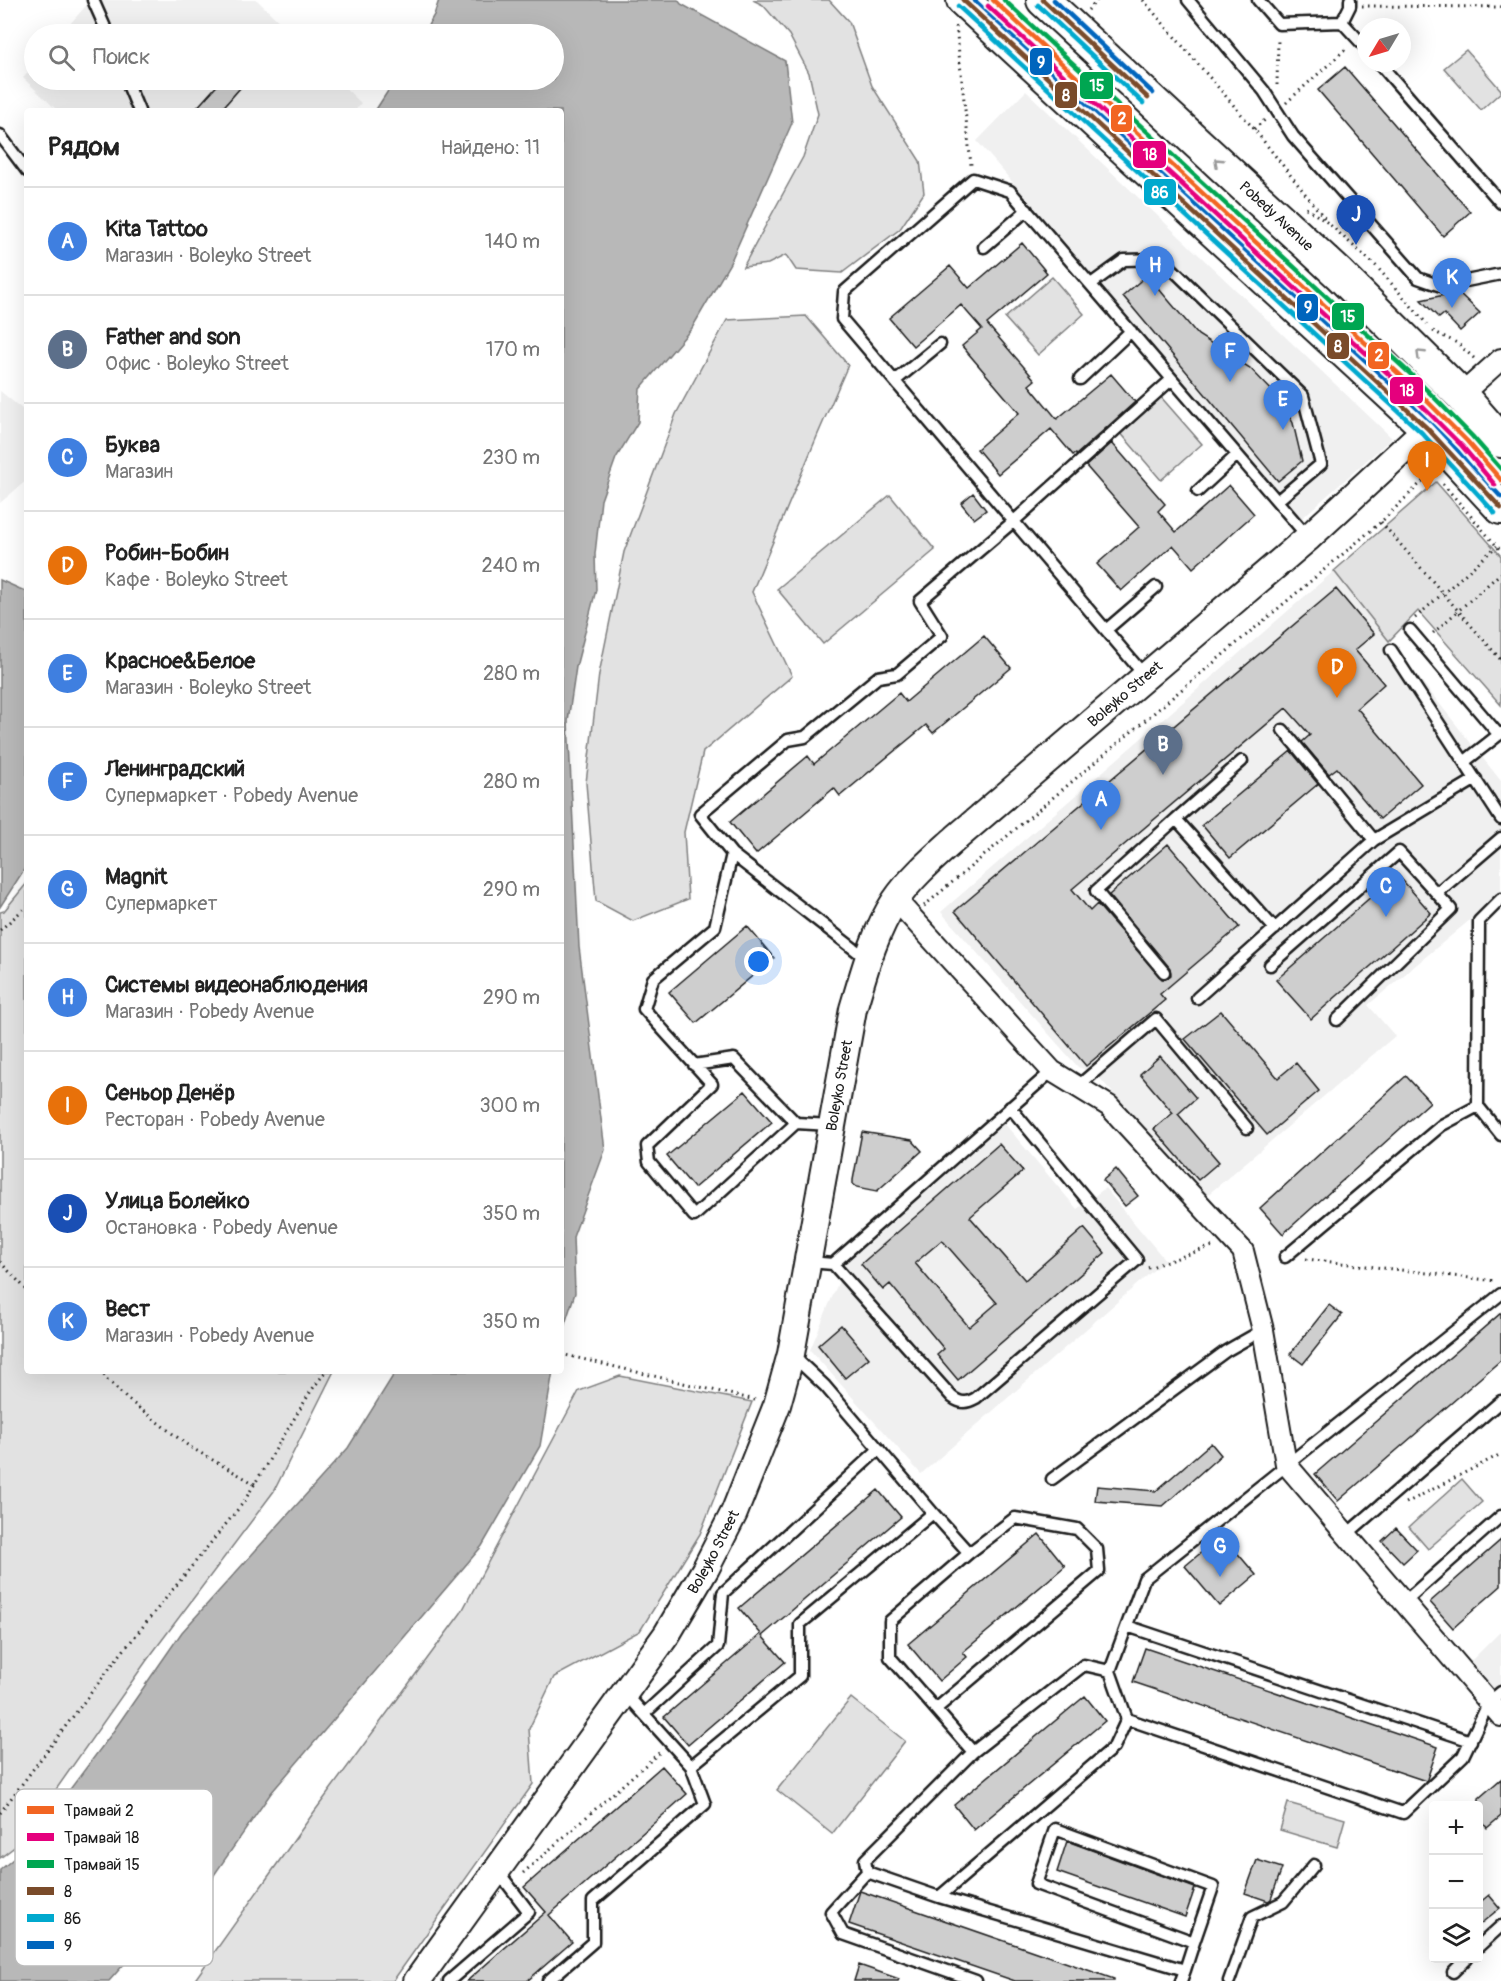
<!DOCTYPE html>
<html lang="ru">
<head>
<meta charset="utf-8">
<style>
  body { margin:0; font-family:Pangolin,sans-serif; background:#f6f6f6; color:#222 }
  .controls { position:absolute; right:18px; bottom:18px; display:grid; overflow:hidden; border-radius:6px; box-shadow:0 6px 24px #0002 }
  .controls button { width:54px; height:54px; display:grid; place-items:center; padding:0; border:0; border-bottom:2px solid #e0e0e0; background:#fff; color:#222; font:30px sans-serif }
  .compass { position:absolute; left:1357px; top:18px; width:54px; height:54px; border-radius:50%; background:#fff; box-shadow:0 6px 24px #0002; rotate:232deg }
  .you { position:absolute; left:759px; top:962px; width:21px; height:21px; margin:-15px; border:4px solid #fff; border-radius:50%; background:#1a73e8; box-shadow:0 0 0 9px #1a73e833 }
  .badge { display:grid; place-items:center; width:39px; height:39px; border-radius:50%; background:#1c1c1c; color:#fff; font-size:20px; font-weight:700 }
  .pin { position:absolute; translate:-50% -50px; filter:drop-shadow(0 2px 3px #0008) }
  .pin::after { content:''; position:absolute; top:32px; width:21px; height:18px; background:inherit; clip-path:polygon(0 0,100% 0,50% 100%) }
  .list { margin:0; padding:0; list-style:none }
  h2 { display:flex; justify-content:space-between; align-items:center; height:78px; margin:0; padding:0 24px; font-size:26px }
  h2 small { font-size:20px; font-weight:400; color:#767676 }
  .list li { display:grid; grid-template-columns:39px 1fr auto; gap:18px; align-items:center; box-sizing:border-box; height:108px; padding:0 24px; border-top:2px solid #e0e0e0 }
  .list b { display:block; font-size:22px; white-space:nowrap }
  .list p { margin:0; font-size:20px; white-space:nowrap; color:#767676 }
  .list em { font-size:20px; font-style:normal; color:#767676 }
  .icon { flex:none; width:33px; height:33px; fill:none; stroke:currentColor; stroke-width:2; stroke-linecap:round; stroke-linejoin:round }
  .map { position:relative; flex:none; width:1501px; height:1981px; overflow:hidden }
  .search { position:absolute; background:#fff; box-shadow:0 6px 24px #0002; left:24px; top:24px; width:540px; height:66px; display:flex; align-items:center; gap:15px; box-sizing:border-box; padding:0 21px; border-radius:33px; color:#767676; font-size:22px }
  .panel { position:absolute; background:#fff; box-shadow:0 6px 24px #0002; left:24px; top:108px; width:540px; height:1266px; border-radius:6px }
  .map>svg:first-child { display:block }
  .built { fill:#f0f0f0 }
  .green { fill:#e2e2e2; stroke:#7f7f7f; stroke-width:1.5 }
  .water { fill:#b8b8b8; stroke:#7a7a7a; stroke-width:1.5 }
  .building { fill:#cecece; stroke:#1c1c1c; stroke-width:1.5; fill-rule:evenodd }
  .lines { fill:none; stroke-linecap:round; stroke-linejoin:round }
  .service-casing { stroke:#1c1c1c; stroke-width:15 }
  .minor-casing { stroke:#1c1c1c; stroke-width:24 }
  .tertiary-casing { stroke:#1c1c1c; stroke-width:30 }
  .primary-casing { stroke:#1c1c1c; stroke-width:36 }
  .path { stroke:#1c1c1c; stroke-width:3; stroke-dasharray:1.5 4.5; stroke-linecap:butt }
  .service { stroke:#fff; stroke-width:10 }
  .minor { stroke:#fff; stroke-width:20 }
  .tertiary { stroke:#fff; stroke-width:26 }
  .primary { stroke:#fff; stroke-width:32 }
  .bus-1-casing { stroke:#fff; stroke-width:9 }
  .bus-2-casing { stroke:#fff; stroke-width:9 }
  .bus-3-casing { stroke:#fff; stroke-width:9 }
  .bus-1 { stroke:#7a4b2a; stroke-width:4.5 }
  .bus-2 { stroke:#00a9ce; stroke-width:4.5 }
  .bus-3 { stroke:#0065bd; stroke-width:4.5 }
  .tram-1-casing { stroke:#fff; stroke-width:9 }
  .tram-2-casing { stroke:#fff; stroke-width:9 }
  .tram-3-casing { stroke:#fff; stroke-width:9 }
  .tram-1 { stroke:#f26522; stroke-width:4.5 }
  .tram-2 { stroke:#e5007d; stroke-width:4.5 }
  .tram-3 { stroke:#00a651; stroke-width:4.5 }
  .oneway { stroke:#999 }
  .labels { text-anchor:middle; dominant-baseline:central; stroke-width:4.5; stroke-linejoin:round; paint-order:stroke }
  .street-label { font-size:15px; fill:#1c1c1c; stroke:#fff }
  .key { fill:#fff; stroke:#bbb; stroke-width:1.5 }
  .key-label { font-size:16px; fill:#1c1c1c }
  .line-badge { stroke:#fff; stroke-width:2 }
  .badge-label { font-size:16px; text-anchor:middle; font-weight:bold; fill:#fff }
</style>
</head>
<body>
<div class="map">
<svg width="1501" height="1981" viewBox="0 0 1501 1981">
  <rect width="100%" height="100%" fill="#fff"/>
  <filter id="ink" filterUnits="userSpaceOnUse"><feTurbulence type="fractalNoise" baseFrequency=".0167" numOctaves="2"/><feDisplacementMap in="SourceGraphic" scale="12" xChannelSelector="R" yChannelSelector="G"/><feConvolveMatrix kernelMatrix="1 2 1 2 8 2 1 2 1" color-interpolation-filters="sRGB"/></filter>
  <g filter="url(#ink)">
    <path class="built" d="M91,0H257L292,34H61Z
      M34,66V80H337L361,103L355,111H58L23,78Z
      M1026,91L1392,438L1302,518L977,141Z
      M0,391L27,413V480L0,503Z
      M1334,571L1501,781V894L1368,1005L1395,1036L1205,1197L1096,1074L1078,1067L941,912Z
      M1004,1123L1077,1209L1105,1188L1165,1260L921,1474L810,1350L851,1252L947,1168Z
      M1501,1631V1702L1469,1663Z"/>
    <path class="green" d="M753,0H829L849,22L872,86L920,161L924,193L900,229L842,273L796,270L786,255L768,264L743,267L803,157L818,114L809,73L789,35L763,5Z
      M1466,50L1501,90V92L1481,110L1444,68Z
      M1052,277L1084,314L1038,355L1005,318Z
      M806,316L848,365L818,434L752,592L792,676L703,752L684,832L688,899L633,921L596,901L586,783L599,674L624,552L676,414L727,320Z
      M1160,396L1202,444L1161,480L1119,431Z
      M1436,482L1501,556V705L1418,611L1389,641L1334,571Z
      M890,495L935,550L823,644L777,589Z
      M27,883V1371H334L274,1491L147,1660L17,1845L0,1858V912L4,911Z
      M620,1376L752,1402L700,1534L640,1631L554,1677L529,1729L533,1784L393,1981H194L314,1812L461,1613L579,1391Z
      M1462,1479L1482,1502L1428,1549L1409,1527Z
      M851,1698L905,1741L832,1834L777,1790Z
      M1288,1803L1345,1819L1337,1847L1280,1830Z"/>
    <path class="water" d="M439,0H678L681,4L785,61L792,123L730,263L692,328L640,389L638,422L616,458L601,500L595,554L596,590L576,667L568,721L579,947L605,1150L573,1237L575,1293L563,1330H561V111H375L395,80H554V34H423L434,15Z
      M0,580L27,592V865L0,907Z
      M396,1371H553L540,1446L482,1546L271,1793L214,1875L205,1902L160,1924L109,1981H0V1870L26,1848L110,1736L182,1632L348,1448Z"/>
    <path class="building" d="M1345,67L1470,212L1443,236L1318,90Z
      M222,80H230L240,88L220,111H194Z
      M1022,243L1047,273L987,324L1035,380L1029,385L1057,419L1111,374L1135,402L1076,455L1075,454L1073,455L1051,429L998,474L977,449L1019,413L962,346L982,329L961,305L913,346L889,318L950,266L969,288Z
      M1147,275L1198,335L1250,368L1279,398L1293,423L1302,461L1278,481L1123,296Z
      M1458,292L1480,313L1460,331L1444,314L1439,318L1421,300Z
      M1112,443L1165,504L1158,511L1176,532L1229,485L1254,514L1193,568L1173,545L1121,591L1097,564L1139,527L1086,466Z
      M973,493L986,510L974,519L961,503Z
      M1336,589L1374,634L1355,650L1384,684L1357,708L1421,784L1380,819L1337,768L1329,774L1302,742L1310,735L1286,708L1072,889L1090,911L1097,904L1162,979H1166L1171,975L1170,968L1109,895L1168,844L1239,927L1160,994L1165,1000L1086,1066L955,911Z
      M984,636L1011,668L933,733L926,725L840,796L834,788L756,854L730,822L808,756L814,764L899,693L906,702Z
      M1291,751L1318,784L1230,858L1202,825Z
      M1397,874L1431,913L1311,1019L1276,980Z
      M747,926L774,958L696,1023L669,992Z
      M1221,1011L1278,1078L1296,1063L1319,1091L1267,1135L1185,1039Z
      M1160,1056L1196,1098L1178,1114L1219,1162L1198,1180L1154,1129L1173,1113L1140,1074Z
      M1406,1076L1430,1102L1283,1234L1260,1208Z
      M745,1091L772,1122L694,1188L667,1156Z
      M862,1132L912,1140L922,1151L877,1191L857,1187L853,1184V1180Z
      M999,1144L1023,1171L970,1217L1025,1280L1084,1228L1105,1253L958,1380L937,1355L944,1349L890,1284L883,1290L861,1264ZM942,1240L997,1303L969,1327L915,1263Z
      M1116,1169L1138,1196L1125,1206L1103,1180Z
      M1329,1305L1342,1315L1303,1364L1290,1354Z
      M1501,1313V1360L1338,1501L1315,1474Z
      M841,1325L869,1358L845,1378L818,1345Z
      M1211,1443L1221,1455L1163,1506L1095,1501L1097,1486L1156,1491Z
      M878,1490L901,1517L762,1636L785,1662L688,1745L664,1717L761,1634L739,1608Z
      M1396,1528L1417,1550L1403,1563L1382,1541Z
      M1039,1534L1065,1566L963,1652L967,1657L939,1681L908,1644Z
      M1222,1535L1256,1575L1219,1606L1185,1566Z
      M1501,1540V1586L1453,1628L1430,1602Z
      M1145,1648L1438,1747L1427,1779L1426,1781L1133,1682Z
      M1085,1696L1105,1721L974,1830L954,1805Z
      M662,1766L687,1794L549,1915L572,1942L527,1981H467L546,1912L524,1887Z
      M1501,1779V1816L1487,1828L1479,1818V1798Z
      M1067,1841L1195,1888L1185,1917L1057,1872Z
      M1257,1860L1282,1868L1271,1899L1268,1901L1245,1893Z
      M860,1891L1114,1979V1981H1015L849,1924Z
      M1489,1895L1500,1908L1479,1925V1903Z
      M859,1965L899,1979L898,1981H854Z"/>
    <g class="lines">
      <defs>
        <path id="service" d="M93,0L108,34
          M1188,0L1264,91L1293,136L1418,278L1441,286L1501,274
          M1258,0L1279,24L1342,22
          M1342,22L1366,48
          M1342,22L1350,6V0
          M1379,63L1501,203
          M126,80L139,111
          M0,135L27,171
          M984,247L1027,210
          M1091,284L1124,260L1162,259L1303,396L1321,464L1277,501
          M1080,379L1131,331
          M895,381L940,344
          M1198,491L1237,455
          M1106,630L1156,587
          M1410,630L1499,735
          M1391,650L1464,762
          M1145,676L842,319L844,292L973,179L1010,191L1308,537
          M1283,730L1374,840
          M1501,733L1464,762L1501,819
          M1176,819L1242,761
          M732,854L867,959
          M1437,893L1501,838
          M1501,899L1479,921L1478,1106L1501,1135
          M1270,965L1399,852L1451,909L1337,1020
          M1164,972L1096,891L1176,819L1275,929
          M1197,998L1374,840L1476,779
          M694,1065L734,1059L796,1123L831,1125
          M1077,1087L1156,1019L1247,1128
          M796,1123L694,1216L649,1162L647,1146L712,1084L644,1009L653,979L715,927L732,854L700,814L788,740L805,737L878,677L897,674L942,636L920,601L1014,521L1172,379
          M1285,1257L1442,1125L1478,1106
          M809,1262L833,1264L952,1397C961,1404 967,1403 976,1398L1137,1260L1010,1107
          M833,1264L1052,1071
          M1052,1479L1226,1351L1263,1330
          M933,1513L969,1553L890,1621V1657L973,1752
          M1346,1535L1501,1401
          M1404,1602L1501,1516
          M1127,1626L1471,1741
          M1110,1671L1144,1579L1501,1294
          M936,1709L1099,1571L1097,1549L1077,1529L1015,1518L969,1553
          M644,1714L718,1646L723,1593L879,1449
          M691,1766L800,1676V1624L933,1513L825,1386L792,1355
          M867,1872L865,1860L973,1752L1084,1665L1110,1671L1127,1719L1403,1813L1463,1756L1489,1702L1501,1692
          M939,1897L1114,1747L1127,1719
          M1478,1947L1501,1926
          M1185,1970L1194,1942L1036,1884L1055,1829L1213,1887L1194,1942
          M1453,1972L1467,1958
          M449,1981L529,1912L497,1870
          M548,1981L593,1942V1901L705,1804L691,1766L625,1693
          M976,1981L843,1934L831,1912L867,1872L939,1897L1185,1970L1181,1981
          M1229,1981L1252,1917L1283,1902L1314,1865"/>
        <path id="minor" d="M1461,395L1501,359
          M896,900L1052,1071L1109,1106L1243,1251L1263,1330L1286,1464L1501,1716"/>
        <g id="tertiary">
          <path id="s1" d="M417,1981L667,1634L706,1568L734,1513L777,1405L791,1354L853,1009C864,972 874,933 895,901C911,877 935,857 956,838L1309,537L1427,428"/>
        </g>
        <g id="primary">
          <path d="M963,0L1427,428L1501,508"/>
          <path id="s2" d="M1043,0L1339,274L1461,395L1501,441"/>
        </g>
      </defs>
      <use href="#service" class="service-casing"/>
      <use href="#minor" class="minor-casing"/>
      <use href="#tertiary" class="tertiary-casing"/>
      <use href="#primary" class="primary-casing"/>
      <path class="path" d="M1143,0L1254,129L1326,220
        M1362,6L1501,7
        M1088,10L1097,0
        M956,26L971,165
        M1277,85L1278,38
        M1286,103L1348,47
        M1254,129L1266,119
        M1306,208L1328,223L1376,266L1427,324
        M1433,331L1457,343L1475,359
        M1443,484L1501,551
        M1381,522L1501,660
        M1415,618L1497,546
        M1433,633L1501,573
        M924,906L1381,522L1434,470
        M0,930L27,906
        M1306,1259L1496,1281
        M0,1262L27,1290
        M1148,1268L1213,1246
        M561,1354L755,1400
        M99,1371L126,1398L190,1447L255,1484
        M1406,1503L1501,1454
        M0,1813L115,1661L243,1503L311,1391L326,1371
        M523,1873L660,1752"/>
      <use href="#service" class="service"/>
      <use href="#minor" class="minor"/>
      <use href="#tertiary" class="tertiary"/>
      <use href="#primary" class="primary"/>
      <defs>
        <path id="bus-1" d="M963,0L1427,428L1501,508
          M1043,0L1148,98"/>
        <path id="bus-2" d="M1038,5L1143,103
          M958,6L1422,433L1495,513"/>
        <path id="bus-3" d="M974,0L1432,422L1501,497
          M1054,0L1153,93"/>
      </defs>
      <use href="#bus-1" class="bus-1-casing"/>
      <use href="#bus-2" class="bus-2-casing"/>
      <use href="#bus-3" class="bus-3-casing"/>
      <use href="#bus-1" class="bus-1"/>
      <use href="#bus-2" class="bus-2"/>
      <use href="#bus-3" class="bus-3"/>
      <defs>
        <path id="tram-1" d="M993,0L1412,386L1467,441L1501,480"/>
        <path id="tram-2" d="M988,6L1407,391L1462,446L1495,485"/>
        <path id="tram-3" d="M1004,0L1417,380L1472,436L1501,469"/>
      </defs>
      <use href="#tram-1" class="tram-1-casing"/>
      <use href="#tram-2" class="tram-2-casing"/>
      <use href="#tram-3" class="tram-3-casing"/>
      <use href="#tram-1" class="tram-1"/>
      <use href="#tram-2" class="tram-2"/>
      <use href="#tram-3" class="tram-3"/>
    </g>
    <defs><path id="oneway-chevron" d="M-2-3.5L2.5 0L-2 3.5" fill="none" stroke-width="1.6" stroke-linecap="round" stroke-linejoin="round" transform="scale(1.5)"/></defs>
    <g class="oneway">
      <use href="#oneway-chevron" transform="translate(1218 162) rotate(-137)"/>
      <use href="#oneway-chevron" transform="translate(1420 354) rotate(-136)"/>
    </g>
  </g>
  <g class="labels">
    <g class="street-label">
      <text stroke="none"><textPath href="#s2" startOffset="318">Pobedy Avenue</textPath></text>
      <text stroke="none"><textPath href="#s1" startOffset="1512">Boleyko Street</textPath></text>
      <text stroke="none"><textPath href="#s1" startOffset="1008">Boleyko Street</textPath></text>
      <text stroke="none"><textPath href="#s1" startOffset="522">Boleyko Street</textPath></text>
    </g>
  </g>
  <rect x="15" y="1789" width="198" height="177" rx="9" class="key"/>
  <rect x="27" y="1806" width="27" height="8" fill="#f26522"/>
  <rect x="27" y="1833" width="27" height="8" fill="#e5007d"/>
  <rect x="27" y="1860" width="27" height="8" fill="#00a651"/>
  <rect x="27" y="1887" width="27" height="8" fill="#7a4b2a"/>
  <rect x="27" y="1914" width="27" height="8" fill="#00a9ce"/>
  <rect x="27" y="1941" width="27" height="8" fill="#0065bd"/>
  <g class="key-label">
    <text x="64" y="1816">Трамвай 2</text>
    <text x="64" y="1843">Трамвай 18</text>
    <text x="64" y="1870">Трамвай 15</text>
    <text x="64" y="1897">8</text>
    <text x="64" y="1924">86</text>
    <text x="64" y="1951">9</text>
  </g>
  <g class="line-badge">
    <rect x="1029" y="47" width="24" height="29" rx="6" fill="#0065bd"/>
    <rect x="1079" y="71" width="35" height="29" rx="6" fill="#00a651"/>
    <rect x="1054" y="81" width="24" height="28" rx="6" fill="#7a4b2a"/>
    <rect x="1110" y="104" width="23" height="29" rx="6" fill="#f26522"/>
    <rect x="1132" y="140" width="35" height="29" rx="6" fill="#e5007d"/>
    <rect x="1143" y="178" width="34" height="28" rx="6" fill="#00a9ce"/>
    <rect x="1296" y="293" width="23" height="29" rx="6" fill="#0065bd"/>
    <rect x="1331" y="302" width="34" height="29" rx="6" fill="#00a651"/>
    <rect x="1326" y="332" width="24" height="28" rx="6" fill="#7a4b2a"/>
    <rect x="1367" y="341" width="23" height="29" rx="6" fill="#f26522"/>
    <rect x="1389" y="376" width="35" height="29" rx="6" fill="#e5007d"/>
  </g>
  <g class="badge-label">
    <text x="1041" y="68">9</text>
    <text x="1097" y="91">15</text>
    <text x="1066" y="101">8</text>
    <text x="1122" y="124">2</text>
    <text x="1150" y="160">18</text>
    <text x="1160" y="198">86</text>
    <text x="1308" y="313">9</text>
    <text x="1348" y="322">15</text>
    <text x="1338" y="352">8</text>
    <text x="1379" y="361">2</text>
    <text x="1407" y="396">18</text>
  </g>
</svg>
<div class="controls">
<button>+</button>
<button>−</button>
<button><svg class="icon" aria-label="layers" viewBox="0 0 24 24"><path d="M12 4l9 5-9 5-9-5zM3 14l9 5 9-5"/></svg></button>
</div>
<svg class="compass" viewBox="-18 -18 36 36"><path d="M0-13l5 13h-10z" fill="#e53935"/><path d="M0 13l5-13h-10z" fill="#767676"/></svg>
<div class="you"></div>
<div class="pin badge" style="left:1101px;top:830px;background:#3f7fe0">A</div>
<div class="pin badge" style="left:1163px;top:775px;background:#5c6f8a">B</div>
<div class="pin badge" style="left:1386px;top:917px;background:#3f7fe0">C</div>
<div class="pin badge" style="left:1337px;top:698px;background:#e8710a">D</div>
<div class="pin badge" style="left:1283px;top:430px;background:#3f7fe0">E</div>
<div class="pin badge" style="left:1230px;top:382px;background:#3f7fe0">F</div>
<div class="pin badge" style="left:1220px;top:1577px;background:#3f7fe0">G</div>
<div class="pin badge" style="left:1155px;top:296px;background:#3f7fe0">H</div>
<div class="pin badge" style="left:1427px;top:491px;background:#e8710a">I</div>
<div class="pin badge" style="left:1356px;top:245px;background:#1a4fb4">J</div>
<div class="pin badge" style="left:1452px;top:308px;background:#3f7fe0">K</div>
<div class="search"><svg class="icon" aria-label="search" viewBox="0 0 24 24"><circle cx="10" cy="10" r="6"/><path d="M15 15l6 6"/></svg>Поиск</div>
<section class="panel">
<h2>Рядом<small>Найдено: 11</small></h2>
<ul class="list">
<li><span class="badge" style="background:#3f7fe0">A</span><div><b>Kita Tattoo</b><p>Магазин · Boleyko Street</p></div><em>140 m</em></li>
<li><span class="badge" style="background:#5c6f8a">B</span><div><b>Father and son</b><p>Офис · Boleyko Street</p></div><em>170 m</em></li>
<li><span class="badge" style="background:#3f7fe0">C</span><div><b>Буква</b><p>Магазин</p></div><em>230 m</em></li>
<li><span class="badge" style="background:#e8710a">D</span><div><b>Робин-Бобин</b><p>Кафе · Boleyko Street</p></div><em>240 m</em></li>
<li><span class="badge" style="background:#3f7fe0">E</span><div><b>Красное&amp;Белое</b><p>Магазин · Boleyko Street</p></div><em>280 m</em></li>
<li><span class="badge" style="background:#3f7fe0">F</span><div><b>Ленинградский</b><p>Супермаркет · Pobedy Avenue</p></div><em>280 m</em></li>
<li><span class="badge" style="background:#3f7fe0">G</span><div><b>Magnit</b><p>Супермаркет</p></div><em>290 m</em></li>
<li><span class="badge" style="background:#3f7fe0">H</span><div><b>Системы видеонаблюдения</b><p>Магазин · Pobedy Avenue</p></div><em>290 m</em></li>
<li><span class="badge" style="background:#e8710a">I</span><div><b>Сеньор Денёр</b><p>Ресторан · Pobedy Avenue</p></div><em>300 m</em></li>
<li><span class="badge" style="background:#1a4fb4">J</span><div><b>Улица Болейко</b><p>Остановка · Pobedy Avenue</p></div><em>350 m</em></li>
<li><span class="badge" style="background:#3f7fe0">K</span><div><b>Вест</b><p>Магазин · Pobedy Avenue</p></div><em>350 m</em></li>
</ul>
</section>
</div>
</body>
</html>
